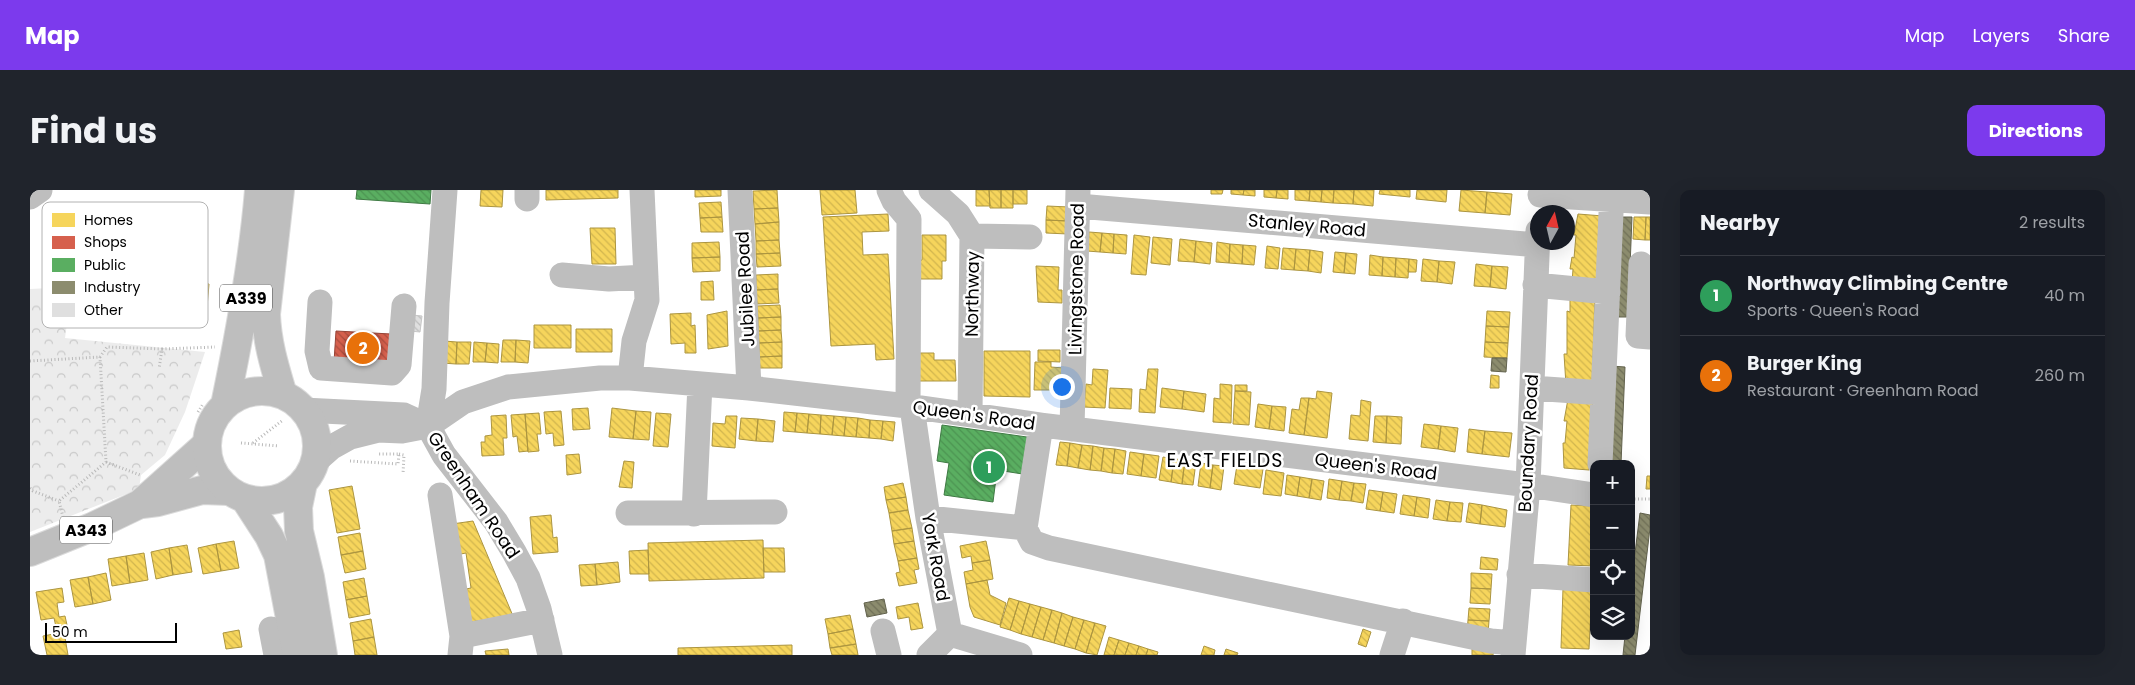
<!DOCTYPE html>
<html lang="en">
<head>
<meta charset="utf-8">
<style>
  body { margin:0; font-family:Poppins,sans-serif; background:#20242c; color:#f1f3f6 }
  .controls { position:absolute; right:15px; bottom:15px; display:grid; overflow:hidden; border-radius:10px; box-shadow:0 5px 20px #0002 }
  .controls button { width:45px; height:45px; display:grid; place-items:center; padding:0; border:0; border-bottom:1px solid #363941; background:#171b24; color:#f1f3f6; font:25px sans-serif }
  .compass { position:absolute; left:1500px; top:15px; width:45px; height:45px; border-radius:50%; background:#171b24; box-shadow:0 5px 20px #0002; rotate:8deg }
  .scale { position:absolute; left:15px; bottom:12px; width:132px; box-sizing:border-box; padding-left:5px; border:2px solid #000; border-top:0; font-size:14px; line-height:18px; white-space:nowrap; color:#000; -webkit-text-stroke:4px #fff; paint-order:stroke }
  .you { position:absolute; left:1031px; top:196px; width:18px; height:18px; margin:-12px; border:4px solid #fff; border-radius:50%; background:#1a73e8; box-shadow:0 0 0 8px #1a73e833 }
  .badge { display:grid; place-items:center; width:32px; height:32px; border-radius:50%; background:#7c3aed; color:#fff; font-size:16px; font-weight:700 }
  .pin { position:absolute; translate:-50% -50%; border:2px solid #fff; box-shadow:0 1px 5px #0006 }
  .list { margin:0; padding:0; list-style:none }
  h2 { display:flex; justify-content:space-between; align-items:center; height:65px; margin:0; padding:0 20px; font-size:21px }
  h2 small { font-size:16px; font-weight:400; color:#9ea1a6 }
  .list li { display:grid; grid-template-columns:32px 1fr auto; gap:15px; align-items:center; box-sizing:border-box; height:80px; padding:0 20px; border-top:1px solid #363941 }
  .list b { display:block; font-size:19px; white-space:nowrap }
  .list p { margin:0; font-size:16px; white-space:nowrap; color:#9ea1a6 }
  .list em { font-size:16px; font-style:normal; color:#9ea1a6 }
  .icon { flex:none; width:28px; height:28px; fill:none; stroke:currentColor; stroke-width:2; stroke-linecap:round; stroke-linejoin:round }
  .map { position:relative; flex:none; width:1620px; height:465px; overflow:hidden; border-radius:10px }
  header { display:flex; align-items:center; gap:30px; box-sizing:border-box; height:70px; padding:0 25px; background:#7c3aed; color:#fff }
  header strong { font-size:24px }
  nav { display:flex; gap:28px; margin-inline-start:auto; font-size:18px }
  .intro { display:flex; align-items:center; justify-content:space-between; box-sizing:border-box; height:120px; padding:0 30px }
  h1 { margin:0; font-size:35px }
  .button { padding:12px 22px; border-radius:10px; background:#7c3aed; color:#fff; font-size:18px; font-weight:700 }
  main { display:flex; gap:30px; padding:0 30px }
  aside { flex:1; background:#171b24; border-radius:10px; box-shadow:0 5px 20px #0002 }
  .map>svg:first-child { display:block }
  .forest { fill:url(#forest-crowns) }
  .homes { fill:url(#homes-back-hatch); stroke:#ac9540 }
  .shops { fill:url(#shops-back-hatch); stroke:#964336 }
  .public { fill:url(#public-back-hatch); stroke:#3f7a44 }
  .industry { fill:url(#industry-back-hatch); stroke:#62624d }
  .building { fill:url(#building-back-hatch); stroke:#c7c7c7 }
  .lines { fill:none; stroke-linecap:round; stroke-linejoin:round }
  .major-casing { stroke:#dbdbdb; stroke-width:30 }
  .highway-casing { stroke:#dbdbdb; stroke-width:30 }
  .path { stroke:#b9b9b9; stroke-width:3; stroke-dasharray:1 2.5; stroke-linecap:butt }
  .minor { stroke:#bebebe; stroke-width:25 }
  .major { stroke:#bebebe; stroke-width:28 }
  .highway { stroke:#bebebe; stroke-width:28 }
  .labels { text-anchor:middle; dominant-baseline:central; stroke-width:5; stroke-linejoin:round; paint-order:stroke }
  .shield { fill:#fff; stroke:#4c4c4c; stroke-width:1 }
  .shield-label { font-size:16px; font-weight:bold; fill:#000 }
  .street-label { font-size:18px; fill:#000; stroke:#fff }
  .neighbourhood-label { font-size:19px; letter-spacing:1px; fill:#000; stroke:#fff }
  .key { fill:#fff; stroke:#b2b2b2; stroke-width:1 }
  .key-label { font-size:14px; fill:#000 }
</style>
</head>
<body>
<header>
<strong>Map</strong>
<nav><a>Map</a><a>Layers</a><a>Share</a></nav>
</header>
<div class="intro"><h1>Find us</h1><a class="button">Directions</a></div>
<main>
<div class="map">
<svg width="1620" height="465" viewBox="0 0 1620 465">
  <defs>
    <pattern id="forest-crowns" width="20" height="18" patternUnits="userSpaceOnUse" patternTransform="scale(1.25)"><rect width="20" height="18" fill="#ececec"/><path d="M2 6a3 3 0 1 1 6 0M12 15a3 3 0 1 1 6 0" fill="none" stroke="#c9c9c9"/></pattern>
    <pattern id="homes-back-hatch" width="6" height="6" patternUnits="userSpaceOnUse" patternTransform="scale(1.25)"><rect width="6" height="6" fill="#f6d55c"/><path d="M-1 5l2 2M0 0l6 6M5-1l2 2" fill="none" stroke="#d1b54e"/></pattern>
    <pattern id="shops-back-hatch" width="6" height="6" patternUnits="userSpaceOnUse" patternTransform="scale(1.25)"><rect width="6" height="6" fill="#d6604d"/><path d="M-1 5l2 2M0 0l6 6M5-1l2 2" fill="none" stroke="#ab4d3e"/></pattern>
    <pattern id="public-back-hatch" width="6" height="6" patternUnits="userSpaceOnUse" patternTransform="scale(1.25)"><rect width="6" height="6" fill="#5aae61"/><path d="M-1 5l2 2M0 0l6 6M5-1l2 2" fill="none" stroke="#4c9452"/></pattern>
    <pattern id="industry-back-hatch" width="6" height="6" patternUnits="userSpaceOnUse" patternTransform="scale(1.25)"><rect width="6" height="6" fill="#8c8c6e"/><path d="M-1 5l2 2M0 0l6 6M5-1l2 2" fill="none" stroke="#707058"/></pattern>
    <pattern id="building-back-hatch" width="6" height="6" patternUnits="userSpaceOnUse" patternTransform="scale(1.25)"><rect width="6" height="6" fill="#dfdfdf"/><path d="M-1 5l2 2M0 0l6 6M5-1l2 2" fill="none" stroke="#bebebe"/></pattern>
  </defs>
  <rect width="100%" height="100%" fill="#fff"/>
  <path class="forest" d="M42,97L35,148L175,162L155,222L135,265L111,285L109,299L0,342V99Z"/>
  <path class="homes" d="M451,0H473L472,17L450,16Z
    M516,0H588V8L516,10Z
    M665,0H691V6L665,7Z
    M747,0L748,18L724,19L723,1Z
    M790,0H825L827,23L792,25Z
    M946,0H959L960,16H946Z
    M959,0H971V18H960Z
    M971,0H983V18H971Z
    M983,0H997V14H983Z
    M1181,0H1193L1192,4H1181Z
    M1201,0H1214L1213,5L1201,4Z
    M1214,0H1225V6L1213,5Z
    M1234,0H1247L1246,8L1234,7Z
    M1247,0H1258V9L1246,8Z
    M1265,0H1280L1279,11L1265,10Z
    M1280,0H1292L1291,12L1279,11Z
    M1292,0H1304L1303,13L1291,12Z
    M1304,0H1324L1323,14L1303,13Z
    M1324,0H1344L1343,16L1323,14Z
    M1350,0H1380V7L1349,4Z
    M1387,0H1417L1416,12L1386,9Z
    M1431,0L1457,2L1455,23L1429,21Z
    M1457,2L1482,4L1480,25L1455,23Z
    M691,12L692,27L670,28L669,13Z
    M1017,16L1039,17L1038,31L1016,30Z
    M748,18L749,32L725,34L724,19Z
    M858,24L859,41L832,42L833,65L858,64L864,169L846,170L845,154L801,156L793,27Z
    M1548,24L1573,26L1567,95L1542,93L1543,79H1540L1542,67L1544,68L1546,45H1544Z
    M692,27L693,42H671L670,28Z
    M1604,27H1616L1615,50L1603,49Z
    M1616,27H1620V50H1615Z
    M1016,30L1038,31V44L1016,43Z
    M749,32V50L726,51L725,34Z
    M560,38H585L586,74H562Z
    M1059,42L1072,43L1070,62L1057,61Z
    M1072,43L1084,44L1083,63L1070,62Z
    M1084,44L1097,45L1096,64L1083,63Z
    M892,45H916V71H912V89H888V71L892,70Z
    M1104,45L1120,47L1116,85L1101,84Z
    M1123,47L1142,49L1140,75L1121,73Z
    M1150,49L1166,51L1164,72L1148,71Z
    M749,50L750,63L726,64V51Z
    M1166,51L1182,53L1180,74L1164,72Z
    M689,52L690,67L662,68V53Z
    M1187,52L1200,54L1199,73L1186,72Z
    M1200,54L1213,55L1212,74L1199,73Z
    M1213,55L1226,56L1224,75L1212,74Z
    M1237,56L1250,58L1248,79L1235,78Z
    M1253,58L1266,59L1264,80L1251,79Z
    M1266,59L1280,60L1278,81L1264,80Z
    M1280,60L1293,62L1291,83L1278,81Z
    M1305,62L1316,63L1314,83L1303,82Z
    M750,63L751,76L727,77L726,64Z
    M1316,63L1327,64L1325,84L1314,83Z
    M105,64L141,67L139,90L179,94L176,129L155,128V133L116,130L120,85L103,84Z
    M1340,65L1353,67L1352,86L1339,85Z
    M690,67V81L663,82L662,68Z
    M1353,67L1366,68L1365,87L1352,86Z
    M1366,68L1379,69L1378,88L1365,87Z
    M1379,69L1387,70L1386,82H1378Z
    M1393,69L1409,71L1407,92L1391,91Z
    M1409,71L1425,72L1422,94L1407,92Z
    M1446,74L1462,76L1460,97L1444,96Z
    M1006,76L1029,77L1028,100H1032V113L1008,112Z
    M1462,76L1478,77L1476,99L1460,97Z
    M748,84V99L726,100V85Z
    M683,91L684,110H671V92Z
    M748,99L749,113L727,114L726,100Z
    M1540,105L1565,106L1562,196L1536,195L1534,164H1537V121L1540,122Z
    M750,115L751,127L728,128L727,116Z
    M697,121L698,156L678,159L677,125Z
    M1457,121L1480,122L1479,137L1456,136Z
    M661,123V136L665,135L666,163H655V153L641,154L640,124Z
    M751,127V140L728,141V128Z
    M504,135H541V158H504Z
    M1456,136L1479,137L1478,153L1455,152Z
    M546,139H582V162H546Z
    M751,140L752,152L729,153L728,141Z
    M473,150H486L485,172H471Z
    M486,150L500,151L498,173L485,172Z
    M414,151L427,152L426,174L412,173Z
    M427,152H441L439,174H426Z
    M444,152L457,153L455,172H443Z
    M752,152V166L729,167V153Z
    M1455,152L1478,153L1477,168L1454,167Z
    M457,153L469,154L468,173L455,172Z
    M1008,160H1030V172L1008,171Z
    M954,161H1000V207L954,206Z
    M887,163H904V170H925L926,191H887Z
    M752,166V178H730L729,167Z
    M1005,172H1021V177L1034,178V200H1004Z
    M1063,179L1078,180L1075,218L1054,217L1056,194L1062,195Z
    M1118,179H1128L1125,223L1109,222L1110,199L1116,200Z
    M1461,185L1469,186V198H1460Z
    M1190,194L1202,195L1201,233L1183,232L1184,208L1190,209Z
    M1205,195H1217V201H1205Z
    M1080,198L1102,199L1101,219L1079,218Z
    M1132,198L1154,201L1152,219L1130,217Z
    M1154,201L1176,204L1174,222L1152,219Z
    M1205,201L1221,202L1219,235L1203,234Z
    M1287,201L1302,203L1297,248L1274,245L1279,208L1286,209Z
    M1271,208H1279L1274,245L1259,243L1262,219L1269,220Z
    M1538,209L1563,211L1559,280L1534,278L1533,253H1535L1537,231H1534Z
    M1331,210L1341,212L1338,251L1319,249L1321,225L1330,226Z
    M1228,214L1242,216L1239,239L1225,237Z
    M1242,216L1256,217L1254,241L1239,239Z
    M558,218L560,239L543,240L542,219Z
    M582,218L606,221L603,249L579,247Z
    M531,221L534,255L524,256L523,243L516,244L514,222Z
    M606,221L621,222L619,250L603,249Z
    M754,222L767,223L765,242L753,241Z
    M509,223L511,244H507L509,261L498,262L495,224Z
    M626,223L641,224L638,257L623,256Z
    M767,223L779,224L777,243L765,242Z
    M495,224L498,261L489,262L487,246L483,247L481,225Z
    M779,224L791,225L790,244L777,243Z
    M476,225L477,248H473L474,265L452,266L451,252H455V246L462,245L461,226Z
    M791,225L804,226L802,245L790,244Z
    M696,226H707L705,258L682,256L683,233L695,234Z
    M804,226L816,227L814,246L802,245Z
    M1345,226H1357L1356,253L1343,252Z
    M1357,226L1372,227L1371,254L1356,253Z
    M816,227L828,228L826,247L814,246Z
    M711,228L728,229L726,251L709,249Z
    M828,228L840,230L839,248L826,247Z
    M728,229L745,231L743,252L726,251Z
    M840,230L853,231L851,249L839,248Z
    M853,231L865,232L863,251L851,249Z
    M1394,234L1411,236L1408,259L1391,257Z
    M1411,236L1428,238L1425,262L1408,259Z
    M1439,239L1455,241L1452,264L1437,262Z
    M1455,241L1482,243L1479,267L1452,264Z
    M1030,252L1040,253L1037,276L1026,275Z
    M1040,253L1052,255L1048,278L1037,276Z
    M1052,255L1063,256L1060,280L1048,278Z
    M1063,256L1074,258L1071,281L1060,280Z
    M1074,258L1085,259L1082,283L1071,281Z
    M1085,259L1096,261L1093,284L1082,283Z
    M1100,262L1114,264L1111,286L1097,284Z
    M549,264L551,283L537,285L536,265Z
    M1114,264L1129,266L1126,288L1111,286Z
    M1133,267L1144,269L1141,292L1129,290Z
    M1144,269L1155,270L1152,294L1141,292Z
    M1155,270L1166,272L1163,295L1152,294Z
    M594,271L604,272L602,298L589,297Z
    M1171,273L1183,275L1180,298L1168,296Z
    M1183,275L1194,276L1191,300L1180,298Z
    M1207,275L1233,279L1230,298L1204,294Z
    M1236,280L1254,283L1251,306L1233,304Z
    M1257,285L1270,287L1267,306L1255,304Z
    M1617,286H1620V299H1616Z
    M1270,287L1282,289L1279,308L1267,306Z
    M1282,289L1294,291L1291,310L1279,308Z
    M1299,289L1312,291L1309,310L1297,308Z
    M1312,291L1324,293L1321,311L1309,310Z
    M873,293L876,307L856,310L854,297Z
    M1324,293L1336,294L1333,313L1321,311Z
    M322,296L330,339L307,343L299,300Z
    M1339,300L1353,302L1350,321L1336,319Z
    M1353,302L1367,304L1364,323L1350,321Z
    M1373,305L1387,307L1384,326L1370,324Z
    M876,307L878,320L859,323L856,310Z
    M1387,307L1400,309L1398,328L1384,326Z
    M1406,310L1420,312L1417,331L1403,329Z
    M1420,312L1433,313L1431,332L1417,331Z
    M1439,313L1452,315L1450,334L1436,332Z
    M1452,315L1477,320L1475,337L1450,334Z
    M1541,315L1564,316V376L1538,375Z
    M878,320L882,338L862,341L859,323Z
    M521,325L523,348L527,347L528,362L503,364L500,327Z
    M443,331L483,426L441,432L436,399L441,398L436,363L426,365L422,334Z
    M882,338L884,351L864,354L862,341Z
    M330,343L333,361L311,365L308,347Z
    M733,350L734,388L619,391L618,353Z
    M204,351L209,378L191,381L186,354Z
    M884,351L887,368L868,371L864,354Z
    M956,351L960,370L942,373L941,366L932,368L930,356Z
    M186,354L191,381L173,384L168,358Z
    M157,355L162,382L143,385L139,358Z
    M139,358L143,385L126,389L121,362Z
    M733,358H754L755,382H734Z
    M618,360L619,384H600L599,361Z
    M333,361L336,379L315,383L311,365Z
    M114,363L118,390L100,393L96,366Z
    M96,366L100,393L82,396L78,369Z
    M1451,367L1468,369L1467,380L1450,379Z
    M887,368L889,379L884,380L887,393L869,396L866,383L870,382L868,371Z
    M960,370L963,389L936,394L934,382L943,380L942,373Z
    M588,372L590,392L567,395L565,374Z
    M565,374L567,395L551,396L549,375Z
    M76,383L81,410L63,414L58,387Z
    M1441,383L1462,384L1461,399L1441,398Z
    M58,387L63,414L45,417L40,390Z
    M334,388L337,406L316,410L313,392Z
    M957,390L960,405L976,413L970,435L944,427L940,417L936,394Z
    M32,398L34,412L27,413L29,427L35,426L37,435L26,437L24,428L11,430L6,402Z
    M1441,398L1461,399L1460,414L1440,413Z
    M1533,398L1562,399L1559,459L1531,458Z
    M337,406L340,424L319,428L316,410Z
    M979,408L989,411L980,440L970,437Z
    M989,411L1000,414L991,444L980,440Z
    M888,413L893,438L881,440L879,427L868,429L866,417Z
    M1000,414L1011,417L1002,447L991,444Z
    M1011,417L1022,420L1013,450L1002,447Z
    M1439,418L1460,419L1459,431L1438,430Z
    M1022,420L1032,423L1024,453L1013,450Z
    M1032,423L1043,427L1034,456L1024,453Z
    M820,425L823,439L798,444L795,429Z
    M1043,427L1054,430L1045,459L1034,456Z
    M341,429L344,447L323,451L320,433Z
    M1054,430L1065,433L1056,463L1045,459Z
    M1438,430L1459,431L1458,443L1437,442Z
    M1065,433L1076,436L1067,465L1056,463Z
    M823,439L826,454L800,458L798,444Z
    M1333,439L1341,442L1336,457L1328,454Z
    M209,440L212,457L196,459L193,443Z
    M34,442L38,465H17L13,446Z
    M344,447L347,465H325L323,451Z
    M1079,447L1089,450L1084,465H1074Z
    M1089,450L1099,453L1095,465H1084Z
    M1099,453L1109,456L1106,465H1095Z
    M826,454L828,465H802L800,458Z
    M762,455V465H648V458Z
    M1109,456L1118,459L1116,465H1106Z
    M1174,456L1185,460L1184,465H1171Z
    M1442,458L1464,459L1463,465H1442Z
    M478,459L479,465H456L455,461Z
    M1118,459L1128,462L1127,465H1116Z
    M1196,459L1208,463L1207,465H1194Z"/>
  <path class="shops" d="M306,141L361,144L360,175L304,172Z"/>
  <path class="public" d="M327,0H401L400,14L326,9Z
    M912,235L1004,248L999,285L967,280L963,312L914,305L919,273L907,271Z"/>
  <path class="industry" d="M1589,27H1602L1598,127H1586Z
    M1462,168H1477L1476,182L1461,181Z
    M1581,176L1595,177L1591,274H1577Z
    M1610,323L1620,325V338L1605,465H1593L1595,446H1601V395Z
    M854,409L857,423L837,427L834,413Z"/>
  <path class="building" d="M382,125L392,126L390,142L380,141Z"/>
  <g class="lines">
    <defs>
      <path id="major" d="M112,314L128,312L172,300L199,301
        M0,362L62,337L110,314L176,255"/>
      <path id="highway" d="M250,0L236,124C237,153 245,178 253,205
        M177 256a55 55 0 1 1 110 0a55 55 0 1 1-110 0Z
        M195,215C210,143 223,73 229,0
        M273,293L268,317L269,341L280,387L293,465
        M215,309L239,346L248,365L267,465"/>
    </defs>
    <use href="#major" class="major-casing"/>
    <use href="#highway" class="highway-casing"/>
    <path class="path" d="M132,159L185,157
      M0,171L70,167L77,157L132,159L129,179
      M168,222L173,214
      M211,253L249,256
      M223,253L253,230
      M369,264L374,265L373,284
      M320,271L368,274L369,264H347
      M76,272L110,285
      M0,298L3,301L29,311
      M1601,309H1620
      M33,327L29,311L76,272L70,167"/>
    <path class="minor" d="M710,0L719,198
      M859,0L864,11L879,29L878,216
      M901,0L928,24L942,46L940,224
      M1510,5L1620,12
      M0,7L10,0
      M497,9V0
      M1048,16L1507,55
      M942,46L1000,47
      M1611,74L1608,146L1620,147
      M532,85L579,89L616,87
      M1505,95L1578,102
      M290,112L287,161L291,178L362,183L369,175L374,116
      M600,188L604,151L617,110L612,0
      M1502,198L1573,203
      M882,217L898,328L920,444
      M273,220L374,225L398,236L414,265L466,332L484,362L498,388L509,419L520,465
      M1011,235L995,338L1002,352L1019,358L1461,451L1484,453
      M398,236L404,199L407,113L415,0
      M1042,239L1048,0
      M285,272L302,257L320,247L348,240L372,241L398,236L433,212L478,197L570,188H600L719,198L878,216L1011,235L1498,295L1564,305
      M1570,274L1581,23
      M410,305L432,446L430,465
      M598,323L745,322
      M664,324L670,194
      M898,328L995,338
      M1489,385L1564,390
      M241,439L246,465
      M853,441L859,465
      M920,444L990,465
      M432,446L512,430
      M899,465L920,444
      M1362,465L1373,431
      M1483,465L1498,295L1508,41"/>
    <use href="#major" class="major"/>
    <use href="#highway" class="highway"/>
  </g>
  <g class="labels">
    <g class="shield">
      <rect x="190" y="94.5" width="52" height="27" rx="4"/>
      <rect x="30" y="326.5" width="52" height="27" rx="4"/>
    </g>
    <g class="shield-label">
      <text x="216" y="108">A339</text>
      <text x="56" y="340">A343</text>
    </g>
    <g class="street-label">
      <text transform="translate(1277 35) rotate(5)">Stanley Road</text>
      <text transform="translate(1046 89) rotate(-89)">Livingstone Road</text>
      <text transform="translate(715 99) rotate(-93)">Jubilee Road</text>
      <text transform="translate(942 104) rotate(-89)">Northway</text>
      <text transform="translate(944 225) rotate(8)">Queen's Road</text>
      <text transform="translate(1498 253) rotate(-87)">Boundary Road</text>
      <text transform="translate(1346 276) rotate(7)">Queen's Road</text>
      <text transform="translate(444 305) rotate(56)">Greenham Road</text>
      <text transform="translate(906 367) rotate(80)">York Road</text>
    </g>
    <g class="neighbourhood-label">
      <text x="1195" y="270">EAST FIELDS</text>
    </g>
  </g>
  <rect x="12" y="12" width="166" height="126" rx="8" class="key"/>
  <rect x="22" y="23" width="23" height="14" fill="#f6d55c"/>
  <rect x="22" y="46" width="23" height="13" fill="#d6604d"/>
  <rect x="22" y="68" width="23" height="14" fill="#5aae61"/>
  <rect x="22" y="91" width="23" height="13" fill="#8c8c6e"/>
  <rect x="22" y="113" width="23" height="14" fill="#dfdfdf"/>
  <g class="key-label">
    <text x="54" y="35">Homes</text>
    <text x="54" y="57">Shops</text>
    <text x="54" y="80">Public</text>
    <text x="54" y="102">Industry</text>
    <text x="54" y="125">Other</text>
  </g>
</svg>
<div class="controls">
<button>+</button>
<button>−</button>
<button><svg class="icon" aria-label="locate" viewBox="0 0 24 24"><circle cx="12" cy="12" r="6"/><path d="M12 2v4M12 18v4M2 12h4M18 12h4"/></svg></button>
<button><svg class="icon" aria-label="layers" viewBox="0 0 24 24"><path d="M12 4l9 5-9 5-9-5zM3 14l9 5 9-5"/></svg></button>
</div>
<svg class="compass" viewBox="-18 -18 36 36"><path d="M0-13l5 13h-10z" fill="#e53935"/><path d="M0 13l5-13h-10z" fill="#9ea1a6"/></svg>
<div class="scale">50 m</div>
<div class="you"></div>
<div class="pin badge" style="left:959px;top:277px;background:#2e9e5b">1</div>
<div class="pin badge" style="left:333px;top:158px;background:#e8710a">2</div>
</div>
<aside>
<h2>Nearby<small>2 results</small></h2>
<ul class="list">
<li><span class="badge" style="background:#2e9e5b">1</span><div><b>Northway Climbing Centre</b><p>Sports · Queen's Road</p></div><em>40 m</em></li>
<li><span class="badge" style="background:#e8710a">2</span><div><b>Burger King</b><p>Restaurant · Greenham Road</p></div><em>260 m</em></li>
</ul>
</aside>
</main>
</body>
</html>
